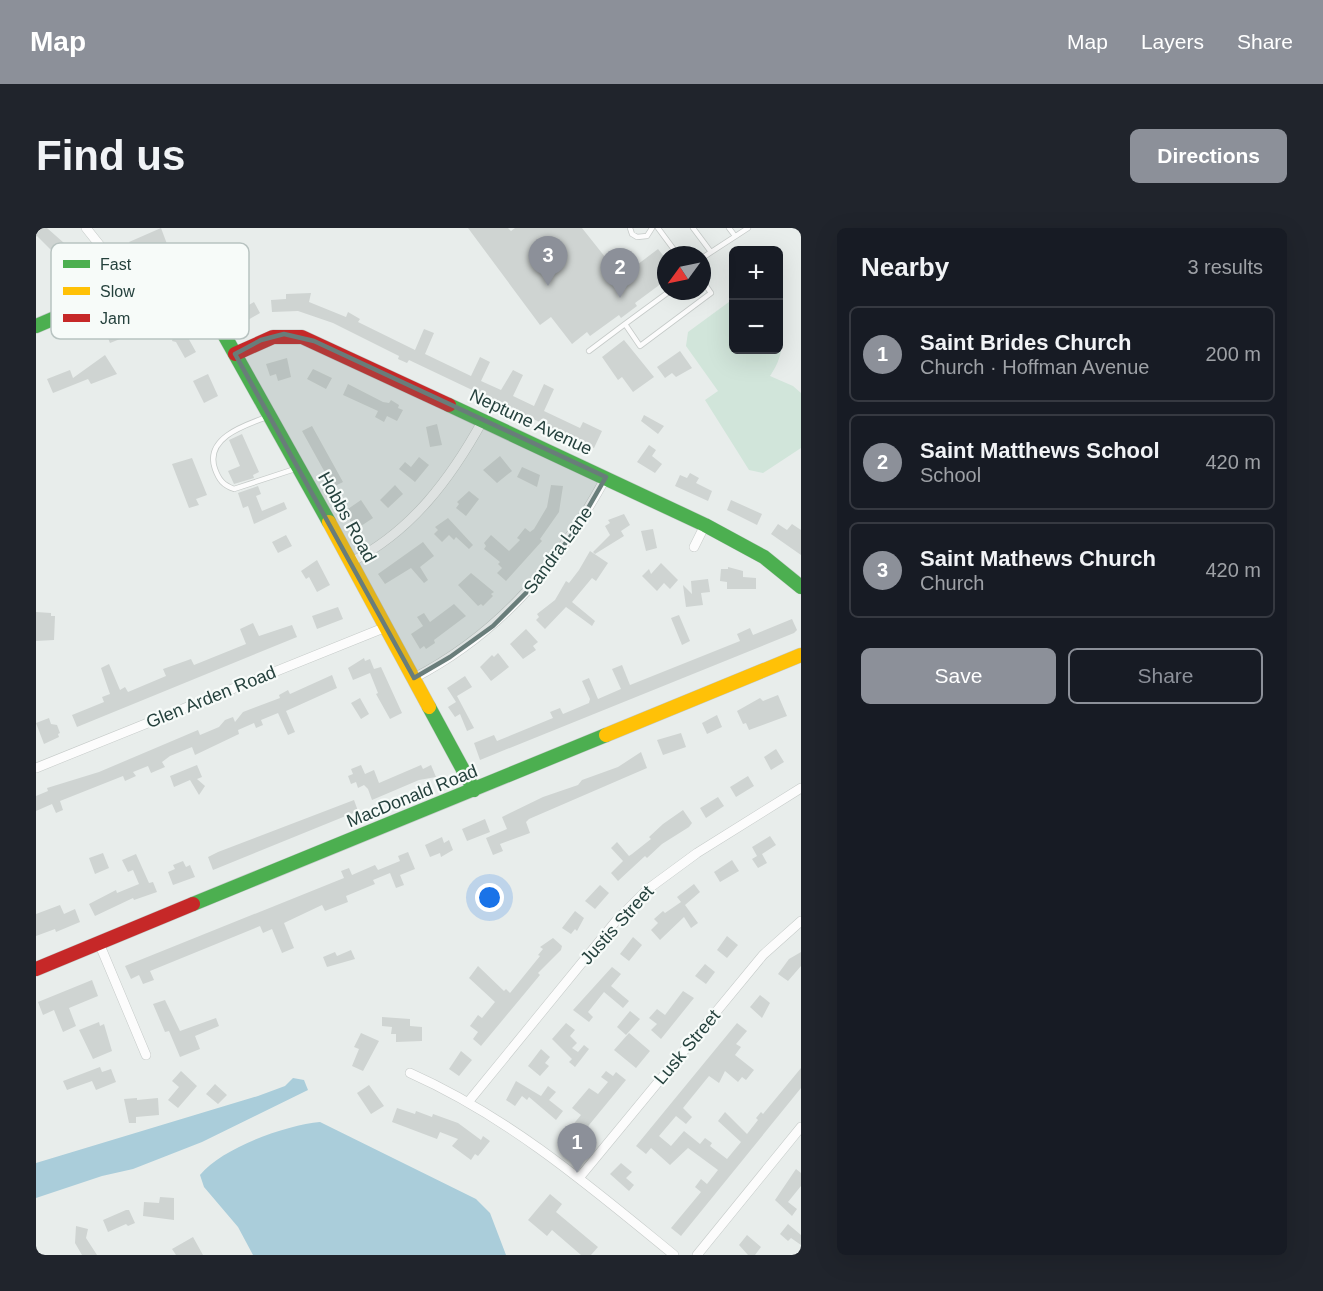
<!DOCTYPE html>
<html lang="en">
<head>
<meta charset="utf-8">
<style>
  body { margin:0; font-family:Helvetica,sans-serif; background:#20242c; color:#f1f3f6 }
  .controls { position:absolute; right:18px; top:18px; display:grid; overflow:hidden; border-radius:9px; box-shadow:0 6px 24px #0002 }
  .controls button { width:54px; height:54px; display:grid; place-items:center; padding:0; border:0; border-bottom:2px solid #363941; background:#171b24; color:#f1f3f6; font:30px sans-serif }
  .compass { position:absolute; left:621px; top:18px; width:54px; height:54px; border-radius:50%; background:#171b24; box-shadow:0 6px 24px #0002; rotate:237deg }
  .you { position:absolute; left:454px; top:670px; width:21px; height:21px; margin:-15px; border:4px solid #fff; border-radius:50%; background:#1a73e8; box-shadow:0 0 0 9px #1a73e833 }
  .badge { display:grid; place-items:center; width:39px; height:39px; border-radius:50%; background:#8c9099; color:#fff; font-size:20px; font-weight:700 }
  .pin { position:absolute; translate:-50% -50px; filter:drop-shadow(0 2px 3px #0008) }
  .pin::after { content:''; position:absolute; top:32px; width:21px; height:18px; background:inherit; clip-path:polygon(0 0,100% 0,50% 100%) }
  .list { margin:0; padding:0; list-style:none }
  h2 { display:flex; justify-content:space-between; align-items:center; height:78px; margin:0; padding:0 24px; font-size:26px }
  h2 small { font-size:20px; font-weight:400; color:#9ea1a6 }
  .list li { display:grid; grid-template-columns:39px 1fr auto; gap:18px; align-items:center; box-sizing:border-box; height:96px; margin:0 12px 12px; padding:0 12px; border:2px solid #363941; border-radius:9px }
  .list b { display:block; font-size:22px; white-space:nowrap }
  .list p { margin:0; font-size:20px; white-space:nowrap; color:#9ea1a6 }
  .list em { font-size:20px; font-style:normal; color:#9ea1a6 }
  .actions { display:flex; gap:12px; padding:18px 24px }
  .actions a { flex:1; padding:14px 0; border:2px solid #8c9099; border-radius:9px; text-align:center; font-size:21px; color:#8c9099 }
  .actions .main { background:#8c9099; color:#fff }
  .map { position:relative; flex:none; width:765px; height:1027px; overflow:hidden; border-radius:9px }
  header { display:flex; align-items:center; gap:36px; box-sizing:border-box; height:84px; padding:0 30px; background:#8c9099; color:#fff }
  header strong { font-size:28px }
  nav { display:flex; gap:33px; margin-inline-start:auto; font-size:21px }
  .intro { display:flex; align-items:center; justify-content:space-between; box-sizing:border-box; height:144px; padding:0 36px }
  h1 { margin:0; font-size:42px }
  .button { padding:15px 27px; border-radius:9px; background:#8c9099; color:#fff; font-size:21px; font-weight:700 }
  main { display:flex; gap:36px; padding:0 36px }
  aside { flex:1; background:#171b24; border-radius:9px; box-shadow:0 6px 24px #0002 }
  .map>svg:first-child { display:block }
  .green { fill:#d1e5da }
  .water { fill:#aacdda }
  .building { fill:#cfd4d2 }
  .lines { fill:none; stroke-linecap:round; stroke-linejoin:round }
  .lane-casing { stroke:#c5cac8; stroke-width:6 }
  .street-casing { stroke:#c5cac8; stroke-width:10 }
  .fast-casing { stroke:#c3cac8; stroke-width:15 }
  .slow-casing { stroke:#c3cac8; stroke-width:15 }
  .jam-casing { stroke:#c3cac8; stroke-width:15 }
  .lane { stroke:#fcfcfc; stroke-width:4.5 }
  .street { stroke:#fcfcfc; stroke-width:9 }
  .fast { stroke:#4caf50; stroke-width:14 }
  .slow { stroke:#ffc107; stroke-width:14 }
  .jam { stroke:#c62828; stroke-width:14 }
  .marked { fill:#697d7a; fill-opacity:0.2; stroke:#697d7a; stroke-width:4.5; stroke-linejoin:round }
  .labels { text-anchor:middle; dominant-baseline:central; stroke-width:4.5; stroke-linejoin:round; paint-order:stroke }
  .street-label { font-size:18px; fill:#25413d; stroke:#f7fbf9 }
  .key { fill:#f7fbf9; stroke:#b8c3c1; stroke-width:1.5 }
  .key-label { font-size:16px; fill:#25413d }
</style>
</head>
<body>
<header>
<strong>Map</strong>
<nav><a>Map</a><a>Layers</a><a>Share</a></nav>
</header>
<div class="intro"><h1>Find us</h1><a class="button">Directions</a></div>
<main>
<div class="map">
<svg width="765" height="1027" viewBox="0 0 765 1027">
  <rect width="100%" height="100%" fill="#e8edeb"/>
  <path class="green" d="M697,71L698,122H742L743,93C749,113 746,131 734,148L757,158L765,165V220L727,245L713,242L669,172L682,163L650,118L652,104Z"/>
  <path class="water" d="M257,850L268,852L272,862L166,914L97,941L66,948L0,970V935L222,868L249,858Z
    M284,894L440,971L454,985L470,1027H217L202,999L168,959L164,947C186,920 250,897 284,894Z"/>
  <path class="building" d="M5,0H11L28,15L18,25L0,7Z
    M125,0L131,16L100,30L93,14Z
    M432,0H472L475,3L479,0H546L585,49L622,21L630,31V52L599,75L601,78L585,90L583,87L554,108L551,104L536,116L515,89L504,97Z
    M275,65L273,74L310,89L312,84L324,91L322,94L379,122L388,101L398,105L389,126L435,148L444,129L454,134L445,153L465,162L477,142L487,147L477,168L498,178L508,156L518,161L508,183L544,200L547,194L566,203L558,220L373,132L371,135L362,131L363,128L297,95L262,83L236,84L235,72L250,71V66Z
    M218,74L224,85L205,96L199,85Z
    M86,90L94,107L74,115L67,98Z
    M145,97L160,124L149,130L140,114L136,113L140,100Z
    M588,112L618,149L597,164L586,149L582,152L566,129Z
    M644,123L656,140L640,149L636,145L629,150L621,139Z
    M69,127L81,146L55,156L52,151L17,165L11,151L34,142L37,150Z
    M251,130L255,149L242,153L240,146L234,148L230,136Z
    M277,141L296,150L290,161L271,151Z
    M172,146L182,168L168,175L157,153Z
    M312,156L347,174L353,175L355,172L363,177L362,180L367,182L361,193L351,188L348,194L339,189L342,183L307,167Z
    M608,187L628,198L622,206L605,193Z
    M401,196L406,217L394,219L390,199Z
    M276,198L307,254L297,259L266,203Z
    M206,206L223,244L217,247L218,250L198,256L192,243L204,238L193,212Z
    M613,217L620,222L616,228L626,236L619,245L601,234Z
    M464,228L476,243L461,255L447,242Z
    M383,229L393,237L379,254L363,241L369,234L375,239Z
    M156,230L171,267L160,271L163,277L153,280L136,236Z
    M486,239L504,247L501,259L481,249Z
    M654,245L663,250L660,255L676,263L672,273L639,258L644,247L651,250Z
    M359,257L367,266L352,280L344,272Z
    M515,257L527,258L523,284L504,311L506,313L470,353L461,345L466,340L462,336L464,334L448,321L450,318L448,315L455,307L473,323L484,312L481,310L489,300L494,304L498,301L511,279Z
    M222,258L225,266L220,268L226,283L248,274L251,281L218,296L212,278L207,280L202,265Z
    M433,263L443,271L430,288L420,280L423,276L421,274Z
    M325,272L337,290L319,302L309,283Z
    M695,272L726,286L721,297L691,282Z
    M588,286L594,297L585,303L588,308L559,326L557,324L574,307L569,298L574,295L572,292Z
    M412,290L437,317L433,321L420,309L418,312L413,307L406,314L398,306L402,302L399,299Z
    M742,296L751,302L756,296L765,302V327L735,306Z
    M617,301L621,320L610,323L605,303Z
    M250,307L256,318L242,325L236,314Z
    M387,314L398,328L384,339L392,352L388,355L375,340L349,356L342,346Z
    M554,323L572,335L560,353L556,350L536,374L559,393L556,398L530,379L509,401L500,392L503,389L501,386L519,372L530,353L533,355L543,342Z
    M281,332L294,357L281,364L273,349L270,351L265,343Z
    M625,335L642,352L634,361L628,355L621,363L606,348L613,341L615,346Z
    M692,339L707,343V349L720,350V361H691V354L684,353L685,341H692Z
    M435,345L458,364L455,366L457,368L447,378L445,376L442,378L422,357Z
    M672,351L674,364L665,365L667,377L650,379L647,357L656,366L655,353Z
    M418,376L430,388L398,412L399,415L390,421L388,418L384,421L375,406L387,398L381,389L388,385L394,394Z
    M302,379L307,391L281,401L276,388Z
    M0,384L15,385V388H19L18,412L0,413Z
    M643,387L654,413L646,417L635,390Z
    M756,391L761,402L758,405L444,532L438,515L458,507L461,513L517,490L514,484L524,480L527,486L553,475L554,471L546,453L553,450L562,471L585,461L576,441L586,437L594,457L704,413L701,406L714,400L717,407Z
    M217,395L223,408L256,397L261,409L41,499L36,487L68,474L66,469L74,466L65,440L73,436L84,462L89,459L92,464L130,448L127,441L155,431L158,437L210,416L204,401Z
    M490,401L502,414L497,418L500,422L487,431L474,416Z
    M462,425L473,439L455,453L444,439L456,427L458,429Z
    M328,430L329,433L334,431L338,441L345,439L366,485L354,491L340,466L342,465L334,445L317,452L312,440Z
    M296,447L301,460L250,483L259,504L252,507L242,485L225,492L227,497L220,500L218,495L202,502L203,506L159,527L156,519L134,528L126,534L129,539L115,545L112,538L97,544L100,548L89,553L87,548L24,573L27,582L20,585L16,576L0,583V568L12,563L11,560L63,544L162,502L164,507L183,499L189,492L197,489L199,494L207,484L244,470L243,467L252,462L254,466Z
    M429,448L436,459L421,468L438,500L431,503L424,486L419,489L412,479L420,474L411,460Z
    M742,467L751,488L713,502L710,495L707,496L701,483L724,470L727,473Z
    M324,470L333,486L325,491L315,475Z
    M681,487L686,499L671,506L666,495Z
    M13,490L15,496L21,497L24,505L22,506L23,509L8,516L0,495Z
    M645,505L650,519L627,527L621,512Z
    M740,521L748,534L735,542L728,529Z
    M605,524L611,540L493,591L490,594L494,605L464,616L467,623L457,627L450,610L471,601L466,589L507,569L542,557L546,552L582,539Z
    M161,537L166,549L161,551L169,558L163,567L154,552L138,559L134,548Z
    M325,537L329,546L338,542L343,555L385,537L387,541L395,537L400,549L383,552L336,572L332,561L328,557L322,560L320,554L315,556L312,548L317,546L315,541Z
    M712,548L718,558L700,569L694,559Z
    M682,569L688,578L670,590L664,580Z
    M318,572L322,583L177,642L172,629L182,624Z
    M647,582L656,595L653,599L626,616L611,630L609,628L582,653L575,645L587,633L575,620L581,614L593,628L596,626L615,611L613,609L627,596Z
    M449,591L454,604L431,613L426,601Z
    M734,608L740,617L726,626L731,635L722,640L716,631L721,628L716,619Z
    M406,609L408,615L413,612L417,622L405,629L404,625L394,629L389,617Z
    M372,624L379,641L364,647L368,657L360,660L354,645L337,652L339,656L310,668L312,674L289,683L286,677L248,695L258,720L246,725L236,701L227,705L224,698L114,743L118,752L107,756L103,747L95,751L89,738L308,650L305,643L313,640L316,647L339,637L342,642L364,633L362,628Z
    M67,625L73,640L59,646L53,630Z
    M100,626L113,655L117,654L121,664L98,672L97,670L59,688L53,676L80,662L81,665L103,656L97,642L92,644L86,632Z
    M696,632L703,643L684,654L678,644Z
    M147,633L150,639L154,637L159,649L137,657L132,644L139,641L137,637Z
    M658,656L664,664L649,677L662,695L655,700L648,689L624,712L615,702L622,695L618,691L627,683L629,685L645,674L641,669Z
    M564,657L573,665L559,681L549,673Z
    M24,677L28,686L39,681L44,694L20,704L19,701L0,708V686Z
    M539,683L548,690L541,703L539,701L535,706L526,700Z
    M691,708L702,717L691,730L681,722Z
    M597,709L606,717L593,733L584,726Z
    M517,710L526,718L525,722L502,745L504,747L445,818L437,811L442,804L434,798L442,787L446,790L459,774L433,750L442,738L468,763L470,761L474,765L504,728L502,727L507,721L504,719Z
    M315,722L319,731L291,739L287,729L299,724L301,728Z
    M765,724V738L752,753L742,746L753,731Z
    M669,736L679,744L670,756L659,748Z
    M576,739L585,746L575,758L593,773L587,780L568,764L552,784L557,789L553,794L537,782Z
    M56,752L62,768L33,780L40,798L27,804L18,782L7,787L2,774Z
    M647,763L658,770L625,811L615,802L621,796L613,790L621,781L629,787Z
    M724,767L734,775L726,790L714,779Z
    M129,772L144,803L180,790L183,798L159,808L164,821L144,829L133,803L129,804L117,776Z
    M594,783L604,791L590,807L581,799Z
    M346,789L374,791V798L386,799V813L360,814V806H355L356,799L346,798Z
    M63,794L64,798L68,796L76,823L57,831L43,802Z
    M530,795L539,802L534,808L541,815L536,820L542,824L548,817L553,821L539,839L533,834L536,831L516,811Z
    M701,795L711,803L700,816L705,819L699,827L718,842L710,852L706,849L702,854L689,843L683,855L673,848L647,880L656,889L650,896L640,888L623,908L635,918L648,903L664,916L669,910L676,915L674,918L691,931L705,914L682,893L689,884L711,906L722,892L720,890L725,884L727,886L765,840V860L645,1008L635,1000L665,964L659,959L665,951L671,956L682,942L652,920L634,937L615,920L610,926L600,918Z
    M325,805L343,813L327,843L316,838L323,821L318,819Z
    M593,805L614,823L600,840L578,822Z
    M505,821L514,829L509,835L513,838L504,848L492,838Z
    M425,823L436,832L423,848L413,841Z
    M64,839L66,844L75,841L80,854L60,862L56,853L31,862L27,853Z
    M145,843L161,858L142,880L132,872L143,859L136,853Z
    M570,843L577,848L580,844L590,852L535,919L525,911L545,887L536,880L553,860L562,866L572,854L565,849Z
    M480,853L505,868L512,858L520,864L513,872L527,883L520,892L493,869L491,872L486,868L479,878L470,872Z
    M179,856L191,867L182,876L170,866Z
    M333,857L348,878L335,886L321,865Z
    M101,870V872L122,870L123,887L100,889V895H93L88,871Z
    M361,880L379,886L380,883L396,889L397,886L422,895L445,912L447,908L454,913L442,928L439,926L435,932L416,918L422,911L404,904L401,911L356,894Z
    M585,935L596,944L590,950L598,957L593,963L574,946Z
    M760,941L765,945V958L752,974L761,981L756,988L739,972Z
    M514,966L526,976L520,984L562,1019L555,1027H545L516,1002L511,1008L492,992Z
    M124,969L138,970V992L107,988L108,974L123,975Z
    M90,982H93L99,995L92,998L90,996L72,1004L67,992Z
    M752,996L765,1007V1017L755,1010L752,1013L744,1006Z
    M40,998L52,1001L50,1010L61,1027H46L39,1015Z
    M711,1007L725,1019L719,1027H712L703,1017Z
    M157,1009L167,1027H140L136,1021Z"/>
  <g class="lines">
    <defs>
      <path id="lane" d="M594,0L596,6L601,9L611,8L616,0
        M622,0L642,27
        M657,0L675,24
        M693,0L699,8
        M666,30L712,0
        M634,63L589,96L604,118L675,65L666,52
        M553,123L589,96
        M231,189C209,197 168,210 179,241C183,252 187,257 198,261L262,240"/>
      <path id="street" d="M50,0L70,25L89,60
        M23,88L28,101
        M658,319L669,297
        M315,334C376,303 415,250 447,192
        M378,450C465,405 524,334 570,249
        M0,540L350,399
        M63,715L110,827
        M374,845C473,889 555,959 638,1027
        M433,873L580,693L612,661L661,625L765,560
        M543,950L727,727L765,693
        M661,1027L765,899"/>
      <path id="fast" d="M0,98L148,35L293,294
        M413,177L669,297L728,329L765,359
        M393,479L438,562
        M157,676L570,507"/>
      <path id="slow" d="M293,294L393,479
        M570,507L765,427"/>
      <path id="jam" d="M199,126L237,109H266L413,177
        M0,741L157,676"/>
    </defs>
    <use href="#lane" class="lane-casing"/>
    <use href="#street" class="street-casing"/>
    <use href="#fast" class="fast-casing"/>
    <use href="#slow" class="slow-casing"/>
    <use href="#jam" class="jam-casing"/>
    <use href="#lane" class="lane"/>
    <use href="#street" class="street"/>
    <use href="#fast" class="fast"/>
    <use href="#slow" class="slow"/>
    <use href="#jam" class="jam"/>
  </g>
  <path class="marked" d="M248,106L278,113L570,249L540,301L500,355L457,398L414,429L378,450L199,126L225,112Z"/>
  <g class="labels">
    <g class="street-label">
      <text transform="translate(495 194) rotate(25)">Neptune Avenue</text>
      <text transform="translate(311 289) rotate(61)">Hobbs Road</text>
      <text transform="translate(522 322) rotate(-54)">Sandra Lane</text>
      <text transform="translate(175 469) rotate(-22)">Glen Arden Road</text>
      <text transform="translate(376 568) rotate(-22)">MacDonald Road</text>
      <text transform="translate(581 697) rotate(-48)">Justis Street</text>
      <text transform="translate(651 819) rotate(-50)">Lusk Street</text>
    </g>
  </g>
  <rect x="15" y="15" width="198" height="96" rx="9" class="key"/>
  <rect x="27" y="32" width="27" height="8" fill="#4caf50"/>
  <rect x="27" y="59" width="27" height="8" fill="#ffc107"/>
  <rect x="27" y="86" width="27" height="8" fill="#c62828"/>
  <g class="key-label">
    <text x="64" y="42">Fast</text>
    <text x="64" y="69">Slow</text>
    <text x="64" y="96">Jam</text>
  </g>
</svg>
<div class="controls">
<button>+</button>
<button>−</button>
</div>
<svg class="compass" viewBox="-18 -18 36 36"><path d="M0-13l5 13h-10z" fill="#e53935"/><path d="M0 13l5-13h-10z" fill="#9ea1a6"/></svg>
<div class="you"></div>
<div class="pin badge" style="left:541px;top:945px">1</div>
<div class="pin badge" style="left:584px;top:70px">2</div>
<div class="pin badge" style="left:512px;top:58px">3</div>
</div>
<aside>
<h2>Nearby<small>3 results</small></h2>
<ul class="list">
<li><span class="badge">1</span><div><b>Saint Brides Church</b><p>Church · Hoffman Avenue</p></div><em>200 m</em></li>
<li><span class="badge">2</span><div><b>Saint Matthews School</b><p>School</p></div><em>420 m</em></li>
<li><span class="badge">3</span><div><b>Saint Mathews Church</b><p>Church</p></div><em>420 m</em></li>
</ul>
<div class="actions"><a class="main">Save</a><a>Share</a></div>
</aside>
</main>
</body>
</html>
